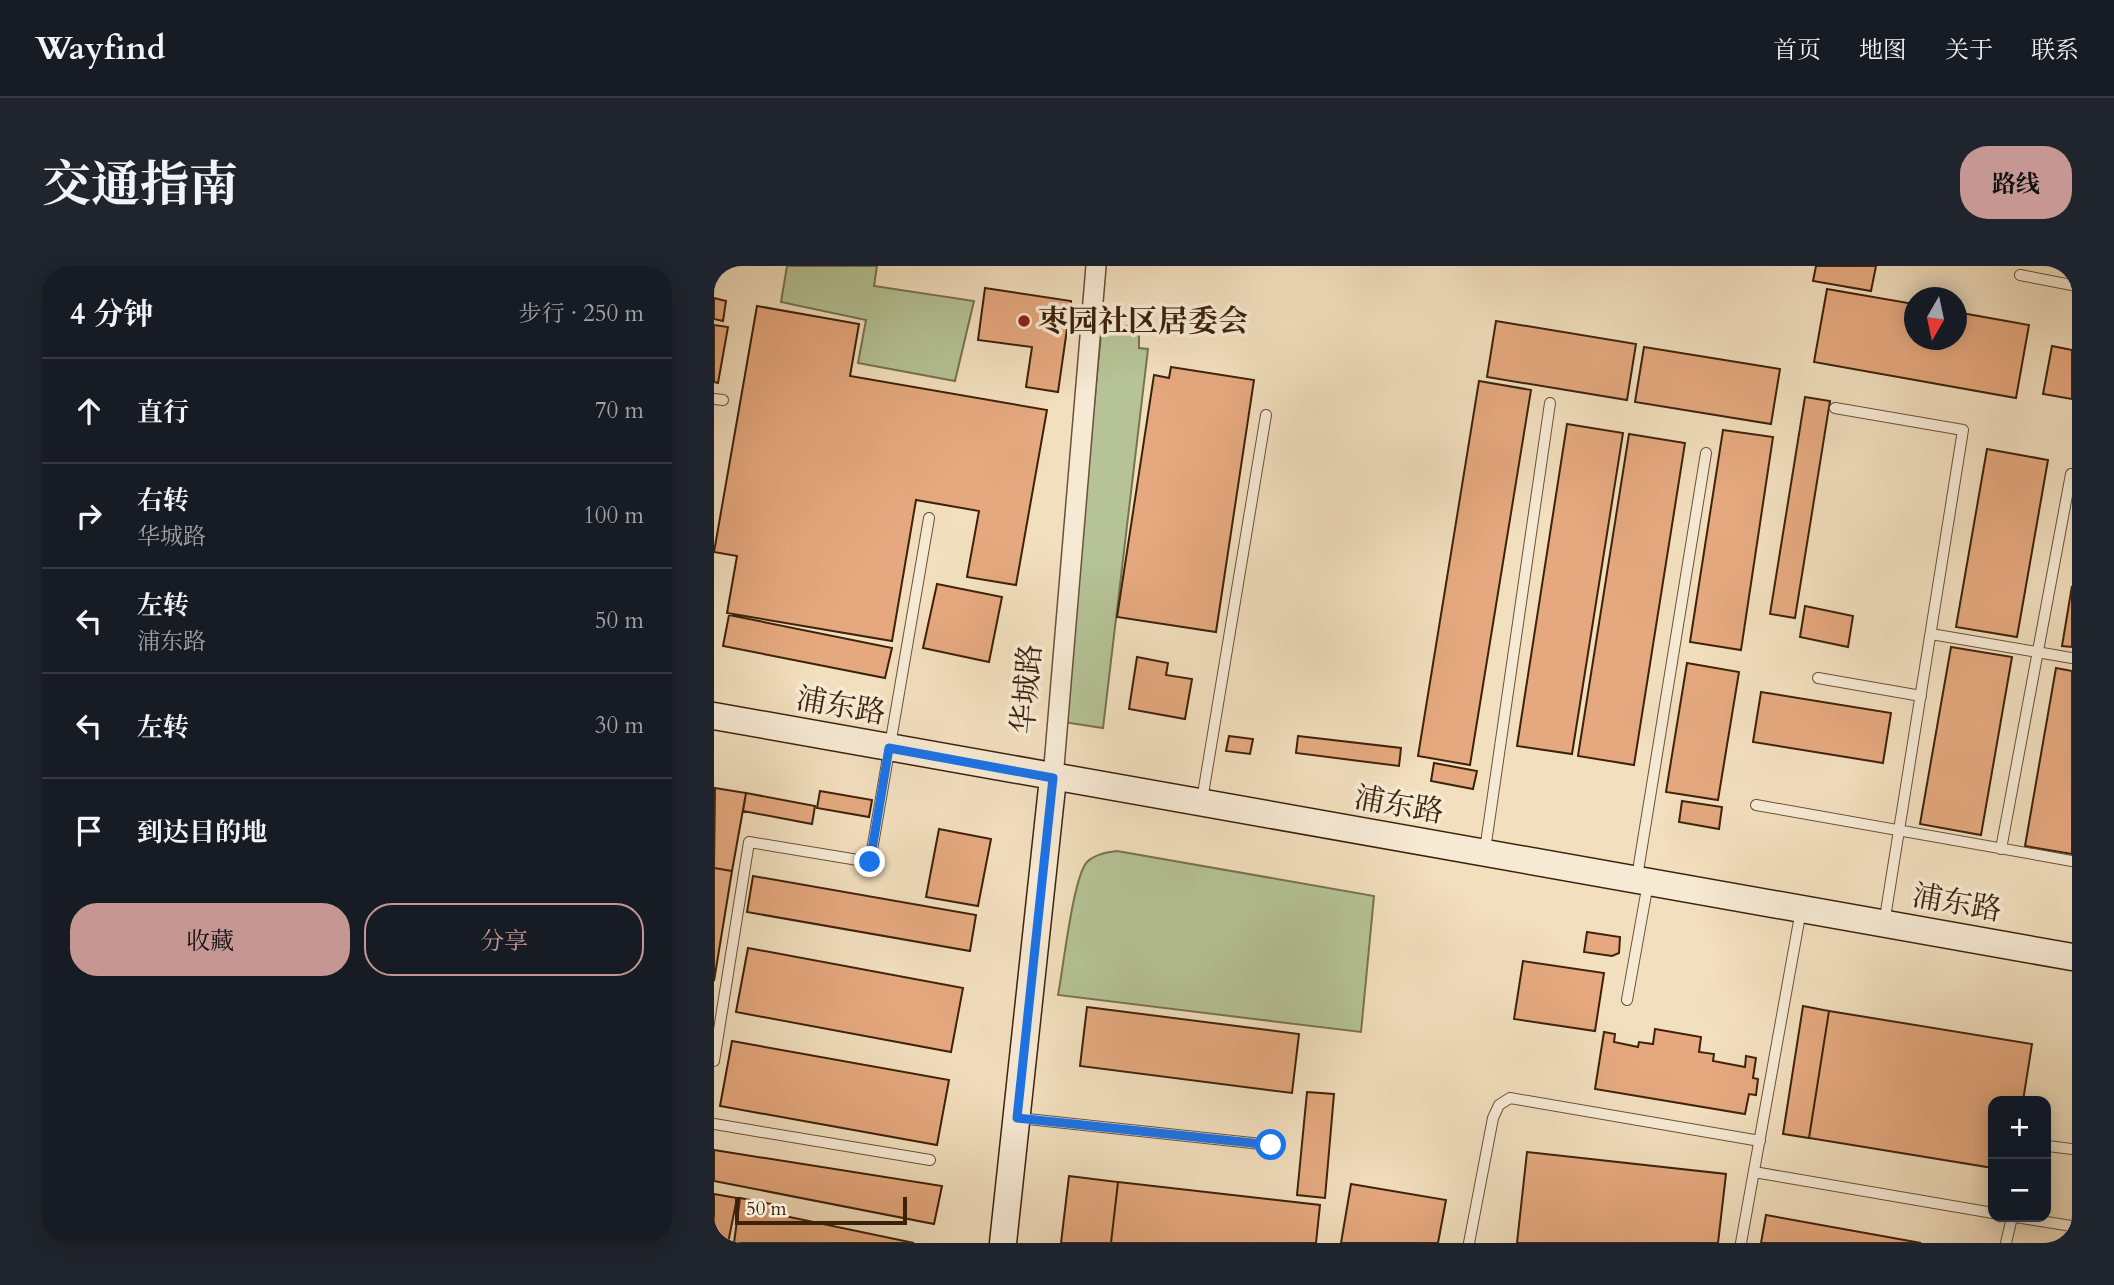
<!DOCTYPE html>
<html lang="zh">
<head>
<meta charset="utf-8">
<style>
  body { margin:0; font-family:Cardo,"Noto Serif SC",serif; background:#20242c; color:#f1f3f6 }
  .controls { position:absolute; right:21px; bottom:21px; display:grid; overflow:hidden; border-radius:14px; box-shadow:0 4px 18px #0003 }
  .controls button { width:63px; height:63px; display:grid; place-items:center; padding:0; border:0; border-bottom:2px solid #363941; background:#171b24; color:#f1f3f6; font:35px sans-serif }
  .compass { position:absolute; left:1190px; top:21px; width:63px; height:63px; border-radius:50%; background:#171b24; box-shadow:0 4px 18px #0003; rotate:189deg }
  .scale { position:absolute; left:21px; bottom:18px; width:172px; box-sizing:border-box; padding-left:7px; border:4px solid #3d220b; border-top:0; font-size:19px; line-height:24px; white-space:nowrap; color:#3d220b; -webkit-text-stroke:5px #f7ead5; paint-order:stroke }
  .stop { position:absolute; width:21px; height:21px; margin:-16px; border:5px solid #1a73e8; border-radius:50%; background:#fff }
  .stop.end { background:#1a73e8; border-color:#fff; box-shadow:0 2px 7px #0008 }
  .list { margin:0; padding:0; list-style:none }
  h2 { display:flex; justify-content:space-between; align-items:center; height:91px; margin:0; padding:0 28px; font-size:30px }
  h2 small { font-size:23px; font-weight:400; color:#9ea1a6 }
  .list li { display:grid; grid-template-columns:46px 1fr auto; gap:21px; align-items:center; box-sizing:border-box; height:105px; padding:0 28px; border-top:2px solid #363941 }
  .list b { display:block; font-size:26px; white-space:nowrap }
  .list p { margin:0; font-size:23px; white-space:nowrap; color:#9ea1a6 }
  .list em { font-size:23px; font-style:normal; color:#9ea1a6 }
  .actions { display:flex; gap:14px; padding:21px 28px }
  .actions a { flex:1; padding:16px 0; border:2px solid #c59692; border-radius:28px; text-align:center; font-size:24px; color:#c59692 }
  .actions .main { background:#c59692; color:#111 }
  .icon { flex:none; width:38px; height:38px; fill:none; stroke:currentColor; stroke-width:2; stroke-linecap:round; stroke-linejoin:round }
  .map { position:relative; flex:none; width:1358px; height:977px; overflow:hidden; border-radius:28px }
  header { display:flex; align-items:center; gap:42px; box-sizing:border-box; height:98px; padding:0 35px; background:#171b24; border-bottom:2px solid #363941 }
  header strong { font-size:33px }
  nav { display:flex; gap:38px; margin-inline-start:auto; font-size:24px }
  .intro { display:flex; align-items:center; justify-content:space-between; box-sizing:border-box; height:168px; padding:0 42px }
  h1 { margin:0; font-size:49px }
  .button { padding:18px 32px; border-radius:28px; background:#c59692; color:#111; font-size:24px; font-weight:700 }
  main { display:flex; gap:42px; padding:0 42px }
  aside { flex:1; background:#171b24; border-radius:28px; box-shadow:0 4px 18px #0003 }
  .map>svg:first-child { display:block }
  .green { fill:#b5c396; stroke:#797250; stroke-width:2 }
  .building { fill:#e6a97f; stroke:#3d220b; stroke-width:2 }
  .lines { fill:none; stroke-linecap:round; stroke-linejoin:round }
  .lane-casing { stroke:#6a5138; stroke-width:12 }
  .street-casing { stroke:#6a5138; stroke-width:22 }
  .secondary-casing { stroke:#3d220b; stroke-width:29 }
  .lane { stroke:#f7ead5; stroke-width:10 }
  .street { stroke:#f7ead5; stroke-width:19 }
  .secondary { stroke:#f7ead5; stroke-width:26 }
  .route { stroke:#1a73e8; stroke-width:9 }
  .poi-dot { fill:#8f2418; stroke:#f7ead5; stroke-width:2.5 }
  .labels { text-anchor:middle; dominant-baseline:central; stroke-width:7; stroke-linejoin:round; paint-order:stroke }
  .poi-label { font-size:30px; font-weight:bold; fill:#3d220b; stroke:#f7ead5; text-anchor:start }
  .street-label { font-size:30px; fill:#3d220b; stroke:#f7ead5 }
</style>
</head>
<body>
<header>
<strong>Wayfind</strong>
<nav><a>首页</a><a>地图</a><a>关于</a><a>联系</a></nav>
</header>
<div class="intro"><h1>交通指南</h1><a class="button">路线</a></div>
<main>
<aside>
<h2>4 分钟<small>步行 · 250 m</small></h2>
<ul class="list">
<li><svg class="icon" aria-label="ahead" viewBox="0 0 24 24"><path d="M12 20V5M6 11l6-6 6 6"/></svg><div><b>直行</b></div><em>70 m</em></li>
<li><svg class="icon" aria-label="right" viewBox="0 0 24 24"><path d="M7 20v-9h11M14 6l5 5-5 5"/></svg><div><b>右转</b><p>华城路</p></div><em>100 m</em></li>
<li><svg class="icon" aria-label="left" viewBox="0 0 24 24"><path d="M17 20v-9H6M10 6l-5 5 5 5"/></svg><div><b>左转</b><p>浦东路</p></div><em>50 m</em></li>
<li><svg class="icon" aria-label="left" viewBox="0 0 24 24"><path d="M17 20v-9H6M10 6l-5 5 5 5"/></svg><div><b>左转</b></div><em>30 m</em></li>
<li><svg class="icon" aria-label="arrive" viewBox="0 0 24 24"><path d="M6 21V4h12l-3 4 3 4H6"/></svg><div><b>到达目的地</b></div></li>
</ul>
<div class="actions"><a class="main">收藏</a><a>分享</a></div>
</aside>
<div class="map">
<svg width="1358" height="977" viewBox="0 0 1358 977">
  <rect width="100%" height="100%" fill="#f2dfbe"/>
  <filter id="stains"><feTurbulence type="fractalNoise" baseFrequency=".00286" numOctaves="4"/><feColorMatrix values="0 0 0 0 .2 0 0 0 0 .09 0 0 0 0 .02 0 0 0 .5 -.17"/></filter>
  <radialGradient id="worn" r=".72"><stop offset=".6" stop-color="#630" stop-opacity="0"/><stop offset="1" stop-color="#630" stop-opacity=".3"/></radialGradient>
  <path class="green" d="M73,0H163L160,20L260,35L241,115L144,97L152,54L67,36Z
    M388,58L425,61V82L434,83L389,462L349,456Z
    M403,585L660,630L647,766L344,729C349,704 359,611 373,596C380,589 393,586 403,585Z"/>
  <path class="building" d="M1102,0H1162L1157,25L1099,15Z
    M271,22L357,35L344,126L312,121L318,81L264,74Z
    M1113,23L1200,38V74H1242V46L1315,59L1302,132L1100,96Z
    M0,32L12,35L9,55L0,53Z
    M43,40L145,58L136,110L333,144L302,319L253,311L265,245L202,234L178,375L13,347L23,290L0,286Z
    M782,55L922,78L913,134L773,111Z
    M0,59L14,61L4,117L0,116Z
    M1338,80L1358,84V133L1329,128Z
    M930,81L1066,103L1057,158L921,136Z
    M457,101L540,114L502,366L403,351L440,109L455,112Z
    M765,115L817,124L756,499L704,490Z
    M1091,131L1116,135L1081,352L1056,348Z
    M853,158L909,167L858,488L803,480Z
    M1009,164L1059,171L1027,384L976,376Z
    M915,168L971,177L920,499L864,490Z
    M1273,183L1334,194L1303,371L1242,361Z
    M223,318L288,331L275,396L209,382Z
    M1358,320V381L1348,380Z
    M1091,340L1139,350L1134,381L1086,371Z
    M15,349L178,382L171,412L9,380Z
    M1237,381L1298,391L1267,569L1206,558Z
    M423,391L454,397L452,409L478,413L471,453L415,443Z
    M973,397L1025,406L1004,534L952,526Z
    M1342,402L1358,405V588L1311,580Z
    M1047,426L1177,447L1169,497L1039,476Z
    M515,470L539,473L536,488L512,485Z
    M584,470L687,482L685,500L582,487Z
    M720,497L763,505L759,523L717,515Z
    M1,522L32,527L18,605L0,602Z
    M106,525L158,534L155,551L103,542Z
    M32,527L101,540L98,558L29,545Z
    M968,535L1008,541L1005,563L965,556Z
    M225,563L277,573L264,640L212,631Z
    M0,602L18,605L0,715Z
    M39,610L262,649L256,685L33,646Z
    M873,666L906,671L905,687L898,690L870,686Z
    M34,682L249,722L237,786L22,746Z
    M809,695L890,707L881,765L800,753Z
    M1089,740L1115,745L1095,872L1069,868Z
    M373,741L585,768L578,827L366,800Z
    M1115,745L1318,778L1309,835H1279V902L1095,872Z
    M941,763L987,771L985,786L1000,788L999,795L1031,801L1032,790L1042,792L1039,812L1044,813L1042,829L1035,828L1031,848L881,823L890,766L901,768L900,776L924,781L925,776L939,778Z
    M18,775L235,814L223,879L6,840Z
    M593,826L620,828L611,932L583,929Z
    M0,884L228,920L220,958L0,915Z
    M813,886L1012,908L1004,977H803Z
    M355,910L404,916L397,977H347Z
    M404,916L606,939L602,977H397Z
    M637,918L732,934L724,977H627Z
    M0,928L23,932L14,977H0Z
    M26,932L62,939L61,948L200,977H20Z
    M1052,949L1207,977H1047Z"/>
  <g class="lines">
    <defs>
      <path id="lane" d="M1306,9L1358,19
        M0,133L9,134
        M1121,142L1249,164L1170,658
        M1217,368L1358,392
        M1104,412L1207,430
        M488,534L552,149
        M1042,539L1358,595
        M1287,583L1357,208
        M771,584L836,137
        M923,611L992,187
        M913,734L934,617
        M0,795L35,576L156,596L215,252
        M304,852L557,879
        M0,858L216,894
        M1334,880L1358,883
        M1040,906L1279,947
        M1301,951L1358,960
        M755,977L779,852L785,839L796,832L1046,875
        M1027,977L1087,644
        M1292,977L1298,951"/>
      <path id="street" d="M339,512L382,0"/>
      <path id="secondary" d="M0,450L1358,691
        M289,977L339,512"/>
    </defs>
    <use href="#lane" class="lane-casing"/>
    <use href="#street" class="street-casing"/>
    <use href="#secondary" class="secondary-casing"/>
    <use href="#lane" class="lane"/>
    <use href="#street" class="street"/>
    <use href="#secondary" class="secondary"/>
  </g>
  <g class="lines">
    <path class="route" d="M156,596L175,482L339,512L303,852L557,879"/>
  </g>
  <circle class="poi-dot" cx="310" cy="55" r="7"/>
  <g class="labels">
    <g class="poi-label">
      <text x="324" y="55">枣园社区居委会</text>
    </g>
    <g class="street-label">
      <text transform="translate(313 423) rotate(-85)">华城路</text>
      <text transform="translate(127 440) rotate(10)">浦东路</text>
      <text transform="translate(685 539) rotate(10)">浦东路</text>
      <text transform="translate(1243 637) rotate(10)">浦东路</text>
    </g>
  </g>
  <rect width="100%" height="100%" filter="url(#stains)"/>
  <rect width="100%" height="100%" fill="url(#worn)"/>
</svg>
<div class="controls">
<button>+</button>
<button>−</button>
</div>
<svg class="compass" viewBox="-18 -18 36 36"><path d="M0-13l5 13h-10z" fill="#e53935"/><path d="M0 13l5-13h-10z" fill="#9ea1a6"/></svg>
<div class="scale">50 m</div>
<div class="stop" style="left:557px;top:879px"></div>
<div class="stop end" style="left:156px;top:596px"></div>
</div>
</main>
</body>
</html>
